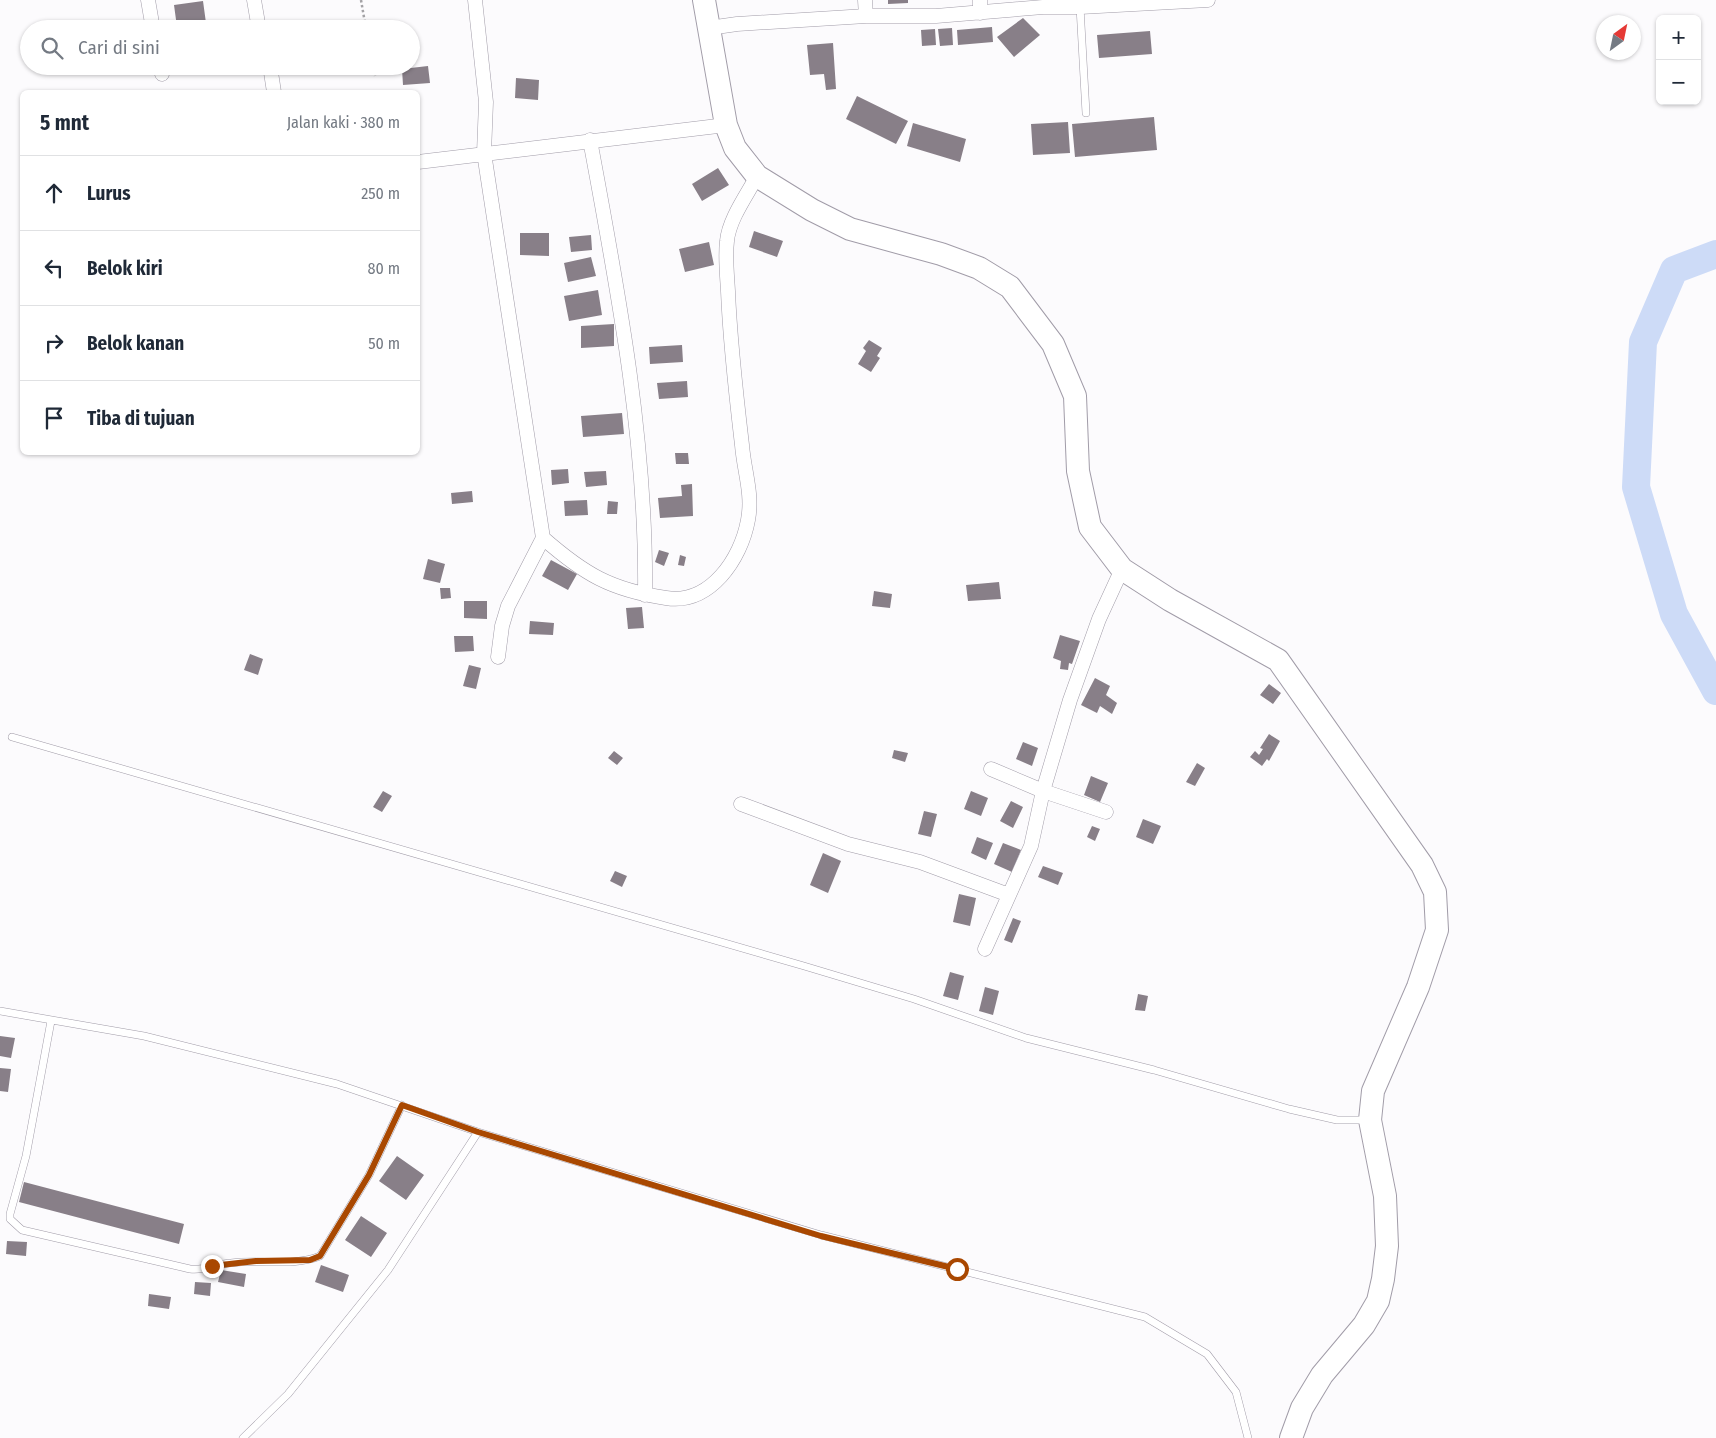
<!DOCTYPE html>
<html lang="id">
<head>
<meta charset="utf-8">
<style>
  body { margin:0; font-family:"Fira Sans Condensed",sans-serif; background:#f2f2f3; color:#1f2937 }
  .controls { position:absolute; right:15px; top:15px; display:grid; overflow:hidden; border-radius:8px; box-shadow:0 1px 4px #0004 }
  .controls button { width:45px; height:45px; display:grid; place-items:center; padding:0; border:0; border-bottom:1px solid #e0e1e3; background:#fff; color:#1f2937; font:25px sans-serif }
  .compass { position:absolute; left:1596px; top:15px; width:45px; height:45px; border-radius:50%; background:#fff; box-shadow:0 1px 4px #0004; rotate:33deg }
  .stop { position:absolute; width:15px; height:15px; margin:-11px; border:4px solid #a94801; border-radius:50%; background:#fff }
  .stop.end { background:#a94801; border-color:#fff; box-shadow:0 1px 5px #0008 }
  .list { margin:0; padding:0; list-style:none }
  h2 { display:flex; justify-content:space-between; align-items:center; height:65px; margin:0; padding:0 20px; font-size:21px }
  h2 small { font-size:16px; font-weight:400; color:#747a83 }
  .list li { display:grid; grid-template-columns:32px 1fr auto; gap:15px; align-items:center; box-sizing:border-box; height:75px; padding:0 20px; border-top:1px solid #e0e1e3 }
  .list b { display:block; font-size:19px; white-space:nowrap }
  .list em { font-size:16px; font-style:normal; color:#747a83 }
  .icon { flex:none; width:28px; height:28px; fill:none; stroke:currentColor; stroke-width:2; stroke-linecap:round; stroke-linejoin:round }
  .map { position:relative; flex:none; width:1716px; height:1438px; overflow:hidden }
  .search { position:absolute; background:#fff; box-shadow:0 1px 4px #0004; left:20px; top:20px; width:400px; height:55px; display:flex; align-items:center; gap:12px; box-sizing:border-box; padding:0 18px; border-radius:28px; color:#747a83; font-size:19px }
  .panel { position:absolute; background:#fff; box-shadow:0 1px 4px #0004; left:20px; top:90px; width:400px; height:365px; border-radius:8px }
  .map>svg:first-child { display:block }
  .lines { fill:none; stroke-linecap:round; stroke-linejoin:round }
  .river { stroke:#cddbf7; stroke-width:28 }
  .building { fill:#887f88 }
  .service-casing { stroke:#a19ca8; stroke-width:8 }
  .minor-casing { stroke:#a19ca8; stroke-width:15 }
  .trunk-casing { stroke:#a19ca8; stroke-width:24 }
  .path { stroke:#a4a3a6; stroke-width:2.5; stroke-dasharray:2.5 2.5; stroke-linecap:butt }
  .service { stroke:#fff; stroke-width:7 }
  .minor { stroke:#fff; stroke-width:14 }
  .trunk { stroke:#fff; stroke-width:22 }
  .route { stroke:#a94801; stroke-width:6 }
</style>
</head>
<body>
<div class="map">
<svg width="1716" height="1438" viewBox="0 0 1716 1438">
  <rect width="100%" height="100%" fill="#fcfbfd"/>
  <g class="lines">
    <path class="river" d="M1716,254L1674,270L1643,342L1636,487L1674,614L1716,691"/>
  </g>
  <path class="building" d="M888,0H908V3L888,4Z
    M203,1L206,23L177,27L174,5Z
    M1023,18L1040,35L1014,57L997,37Z
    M992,27L993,42L958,45L957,30Z
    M952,28L953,45L940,46L938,29Z
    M935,29L936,45L922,46L921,30Z
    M1150,31L1152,54L1099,58L1097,35Z
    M833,43L836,89L826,90L824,74L810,75L807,45Z
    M428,66L430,83L403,85L402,69Z
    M516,78L539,80L538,100L515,98Z
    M857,96L908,121L896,144L846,119Z
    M1154,117L1157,150L1075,157L1072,124Z
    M1068,122L1070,153L1033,155L1031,124Z
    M913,123L966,139L960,162L907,146Z
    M718,168L729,185L702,201L692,184Z
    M754,231L783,241L777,257L749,247Z
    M520,233H549V256L520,255Z
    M591,235L592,250L571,252L569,237Z
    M709,242L714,265L685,272L679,249Z
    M591,257L596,276L568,282L564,263Z
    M598,290L602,315L569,321L564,296Z
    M614,324V346L581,348V326Z
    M869,340L882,348L877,356L880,358L871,372L858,364L866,351L863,348Z
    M682,345L683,362L650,364L649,347Z
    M687,381L688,397L659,399L657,383Z
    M622,413L624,434L583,437L581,416Z
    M675,453H688L689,464H676Z
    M568,469L569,483L552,485L551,470Z
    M606,471L607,485L586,487L584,472Z
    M692,484L693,516L660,518L658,498L682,496L681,485Z
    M472,491L473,502L452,504L451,493Z
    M587,500L588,515L565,516L564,501Z
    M608,501L618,502L617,514H607Z
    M659,550L669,553L664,566L655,562Z
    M680,555L686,557L684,566L678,565Z
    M428,559L445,564L440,583L423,579Z
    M551,560L577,574L568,590L542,576Z
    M999,582L1001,599L968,601L966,585Z
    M440,588H450L451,598L441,599Z
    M874,591L892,594L890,608L872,606Z
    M464,601H487V619L464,618Z
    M642,607L644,628L628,629L626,608Z
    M530,621L554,623L553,635L529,634Z
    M1060,635L1080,641L1072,664L1069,663L1068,670L1060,669L1061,661L1053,658Z
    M454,636H473L474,651L455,652Z
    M250,654L263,659L258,675L244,670Z
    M469,665L481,668L476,689L463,686Z
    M1095,678L1110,686L1106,695L1117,703L1112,714L1100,706L1097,713L1081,705Z
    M1269,684L1281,693L1273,704L1260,695Z
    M1269,734L1280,741L1269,761L1267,759L1262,766L1250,757L1255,751L1259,755L1263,749L1260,748Z
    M1023,742L1038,748L1032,766L1016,759Z
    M894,750L908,753L905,762L892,758Z
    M614,751L623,758L617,765L608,758Z
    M1197,763L1205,768L1195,786L1186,782Z
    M1091,776L1108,783L1100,802L1084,795Z
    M383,791L392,796L382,812L373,807Z
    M971,791L988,798L981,816L964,809Z
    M1011,801L1023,807L1013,828L1000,821Z
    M924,811L937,814L931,837L918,834Z
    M1143,819L1161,826L1153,844L1136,837Z
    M1092,826L1100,829L1095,841L1087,837Z
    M977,837L993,843L986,860L971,853Z
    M1003,843L1021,850L1012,872L994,864Z
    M823,853L841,861L828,893L810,885Z
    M1043,866L1063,873L1058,885L1038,877Z
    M615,871L627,876L622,887L610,881Z
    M959,894L976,898L970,926L953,922Z
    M1013,918L1021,921L1012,943L1004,940Z
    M950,972L964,976L958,1000L943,996Z
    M985,987L999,991L993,1015L979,1011Z
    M1138,994L1148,996L1145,1011L1135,1010Z
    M0,1036L15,1038L11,1058L0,1056Z
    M0,1068L11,1069L8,1092L0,1091Z
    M397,1156L424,1175L406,1200L379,1181Z
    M24,1182L184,1224L179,1244L19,1202Z
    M361,1216L387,1233L371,1257L345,1240Z
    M7,1241L27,1242L26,1256L6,1254Z
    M321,1265L349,1275L343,1292L315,1282Z
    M221,1270L246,1274L244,1287L218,1282Z
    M195,1282L211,1283L210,1296L194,1294Z
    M149,1294L171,1297L169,1309L148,1306Z"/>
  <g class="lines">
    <defs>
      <path id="service" d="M1080,7L1086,113
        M12,737L804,966L914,999L1026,1038L1154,1070L1289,1109L1337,1120H1367
        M0,1011L144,1036L337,1084L478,1132L821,1235L1145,1317L1207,1354L1236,1392L1248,1438
        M51,1021L26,1156L10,1214V1219L22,1230L190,1269C205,1271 216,1264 231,1263C259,1259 293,1267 320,1256L369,1175L402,1105
        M243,1438L288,1394L388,1270L478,1132"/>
      <path id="minor" d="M148,0L153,29
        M254,0L259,29
        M475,0L486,102L484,153L543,538C584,574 611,590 666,598C710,605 741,559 748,520C753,494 744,471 742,445C736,394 730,342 728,291C727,274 725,257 727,241C729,219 747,195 757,176
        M865,0L866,16
        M980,0V13
        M709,28L737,24L866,16H936L1043,7H1080L1208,0
        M160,66L162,74
        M270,66L274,92
        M590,140C618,291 647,442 645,595
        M418,162L726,125
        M498,657L502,626L508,606L543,538
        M991,769L1043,791L1106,812
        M741,804L848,844L920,862L1009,895
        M985,949L1031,846L1043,791L1070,700L1099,619L1122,569"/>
      <path id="trunk" d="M704,0L726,125L735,148L757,176L812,210L850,229L941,254L979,268L1010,287L1053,344L1075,396L1078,471L1090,527L1122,569L1170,600L1278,660L1422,865L1435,892L1437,930L1418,987L1373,1091L1370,1120L1385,1196L1387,1246L1383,1279L1378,1301L1364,1325L1322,1375L1302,1408L1291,1438"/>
    </defs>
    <use href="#service" class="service-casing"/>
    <use href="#minor" class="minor-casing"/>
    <use href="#trunk" class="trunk-casing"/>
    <path class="path" d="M361,0L366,29
      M373,66L375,76"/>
    <use href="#service" class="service"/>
    <use href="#minor" class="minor"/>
    <use href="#trunk" class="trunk"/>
  </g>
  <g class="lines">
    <path class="route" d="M212,1266L256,1261L310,1260L320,1256L369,1175L402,1105L478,1132L821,1236L957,1269"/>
  </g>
</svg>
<div class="controls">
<button>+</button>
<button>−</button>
</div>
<svg class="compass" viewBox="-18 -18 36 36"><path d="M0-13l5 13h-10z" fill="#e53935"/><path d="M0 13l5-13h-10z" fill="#747a83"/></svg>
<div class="stop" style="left:957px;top:1269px"></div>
<div class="stop end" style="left:212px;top:1266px"></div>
<div class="search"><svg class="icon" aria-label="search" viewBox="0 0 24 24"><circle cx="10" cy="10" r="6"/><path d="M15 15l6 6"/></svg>Cari di sini</div>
<section class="panel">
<h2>5 mnt<small>Jalan kaki · 380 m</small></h2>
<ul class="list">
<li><svg class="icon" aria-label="ahead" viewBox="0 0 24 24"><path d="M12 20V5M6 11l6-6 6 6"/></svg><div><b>Lurus</b></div><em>250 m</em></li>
<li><svg class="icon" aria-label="left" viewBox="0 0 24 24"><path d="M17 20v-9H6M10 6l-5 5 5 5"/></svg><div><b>Belok kiri</b></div><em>80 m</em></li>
<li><svg class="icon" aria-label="right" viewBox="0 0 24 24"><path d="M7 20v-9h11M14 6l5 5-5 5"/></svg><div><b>Belok kanan</b></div><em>50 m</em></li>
<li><svg class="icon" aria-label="arrive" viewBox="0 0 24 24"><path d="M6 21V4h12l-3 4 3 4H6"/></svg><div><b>Tiba di tujuan</b></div></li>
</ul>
</section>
</div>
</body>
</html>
